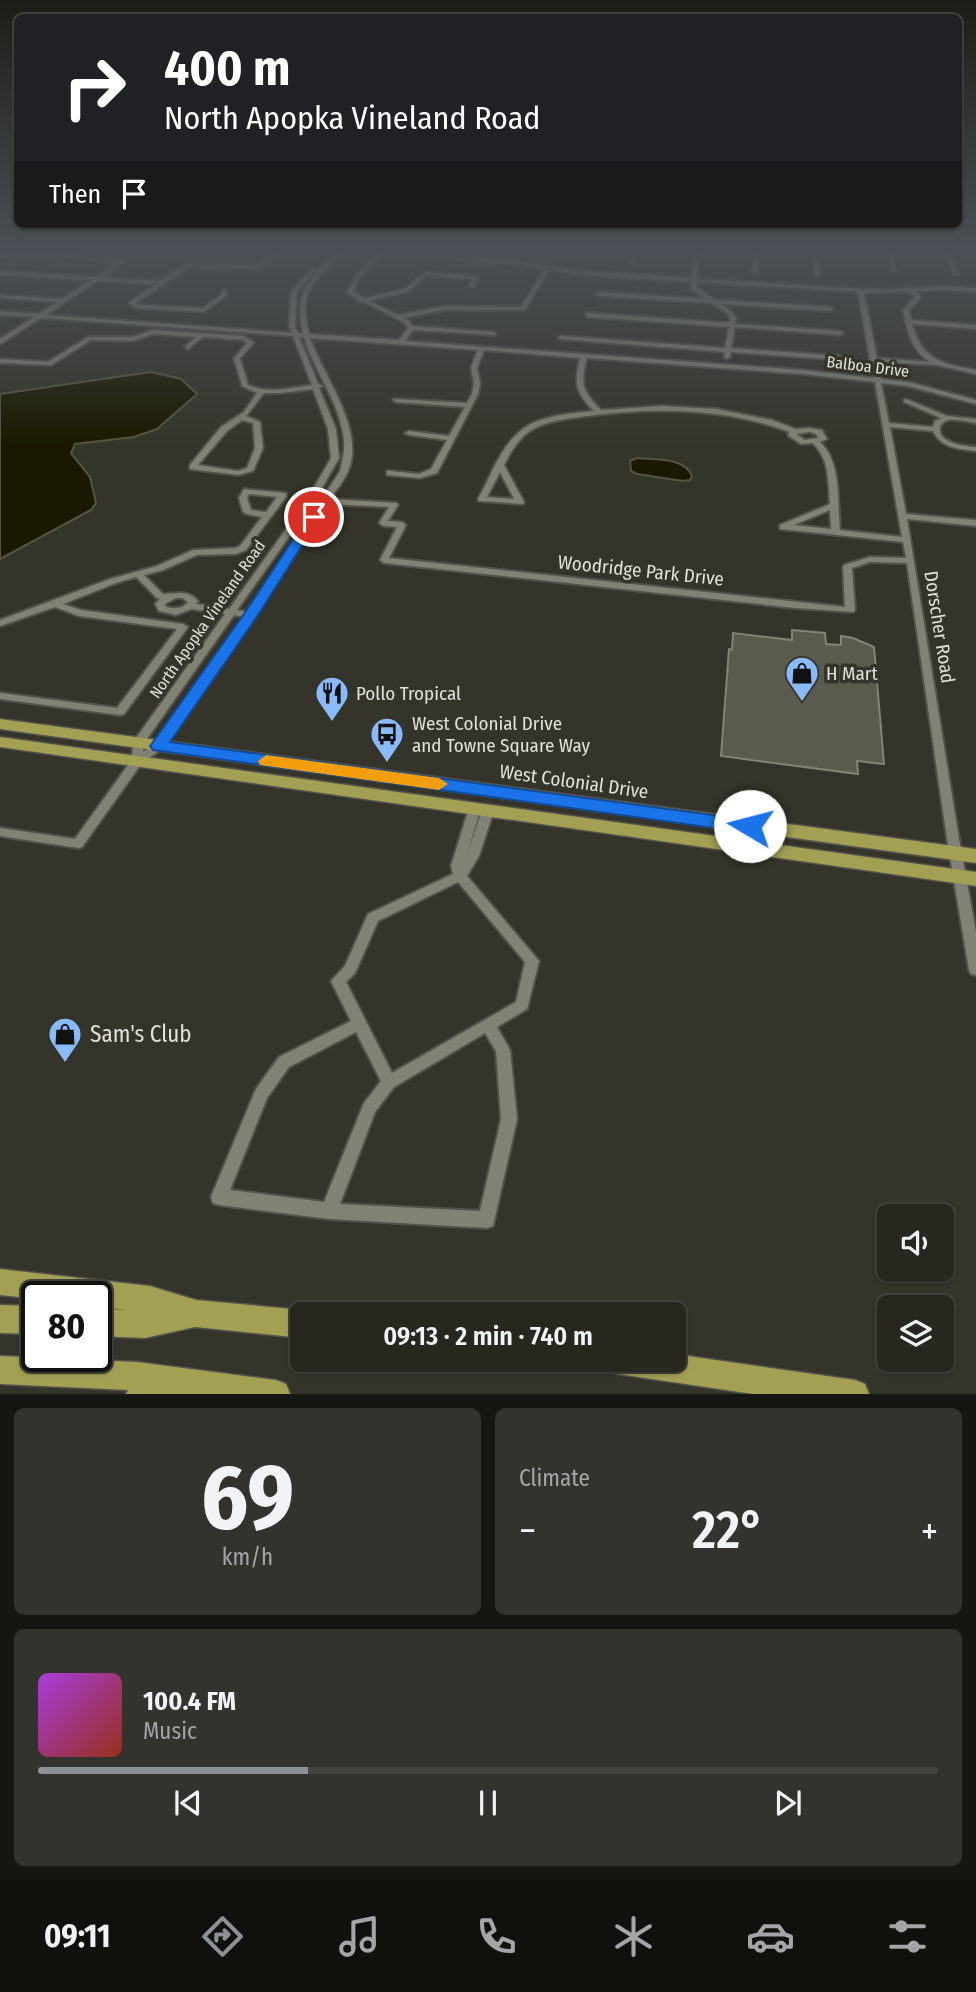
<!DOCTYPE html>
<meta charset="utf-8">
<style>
body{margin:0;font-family:"Fira Sans Condensed",sans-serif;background:#33332d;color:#f1f3f6;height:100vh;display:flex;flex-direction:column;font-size:26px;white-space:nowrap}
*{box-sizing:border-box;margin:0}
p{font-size:23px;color:#a4a5a5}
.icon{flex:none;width:38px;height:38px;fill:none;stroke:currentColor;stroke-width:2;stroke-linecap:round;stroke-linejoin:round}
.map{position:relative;height:1394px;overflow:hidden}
.panel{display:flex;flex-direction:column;gap:14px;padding:14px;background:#151512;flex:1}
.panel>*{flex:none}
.top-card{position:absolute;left:14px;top:14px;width:948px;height:214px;border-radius:10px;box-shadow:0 2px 5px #0004,0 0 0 2px #43443e;background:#202124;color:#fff;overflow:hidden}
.tools{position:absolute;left:877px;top:1204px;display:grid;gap:14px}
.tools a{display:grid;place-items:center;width:77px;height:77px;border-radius:10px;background:#272720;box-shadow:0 2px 5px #0004,0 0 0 2px #43443e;font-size:35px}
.speed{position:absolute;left:21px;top:1281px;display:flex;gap:14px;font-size:35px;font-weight:700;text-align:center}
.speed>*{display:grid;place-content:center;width:91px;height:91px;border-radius:50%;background:#272720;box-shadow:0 2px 5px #0004,0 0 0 2px #43443e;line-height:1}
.speed .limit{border:4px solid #111;border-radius:10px;background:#fff;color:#111}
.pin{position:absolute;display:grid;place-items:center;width:60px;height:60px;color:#fff;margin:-30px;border:4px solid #fff;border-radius:50%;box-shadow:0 2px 7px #0007}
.me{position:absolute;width:77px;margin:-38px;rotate:278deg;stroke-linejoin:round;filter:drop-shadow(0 0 5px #0008)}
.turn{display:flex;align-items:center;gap:24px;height:147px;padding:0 35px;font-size:32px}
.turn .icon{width:91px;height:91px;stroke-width:2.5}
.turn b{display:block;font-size:49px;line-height:60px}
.then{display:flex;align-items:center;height:66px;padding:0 35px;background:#0003;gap:14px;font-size:26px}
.big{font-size:52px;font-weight:600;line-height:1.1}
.panel .widget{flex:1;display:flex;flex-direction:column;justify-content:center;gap:10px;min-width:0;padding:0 24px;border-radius:10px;background:#33332d}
.panel .dial{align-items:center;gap:0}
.dial b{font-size:91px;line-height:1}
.song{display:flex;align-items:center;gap:21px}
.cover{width:84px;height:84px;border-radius:10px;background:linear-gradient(135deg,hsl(280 70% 55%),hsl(10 70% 35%))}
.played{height:7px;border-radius:4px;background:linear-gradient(90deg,#8c9099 30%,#43443e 30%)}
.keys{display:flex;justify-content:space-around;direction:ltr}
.heat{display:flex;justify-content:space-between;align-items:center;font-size:38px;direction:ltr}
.panel .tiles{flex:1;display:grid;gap:14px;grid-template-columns:1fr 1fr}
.widget:last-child{grid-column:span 2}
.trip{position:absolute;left:290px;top:1302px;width:396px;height:70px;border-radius:10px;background:#272720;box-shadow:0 2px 5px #0004,0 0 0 2px #43443e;font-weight:600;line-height:70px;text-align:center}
.dock{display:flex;height:112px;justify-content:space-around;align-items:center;background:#10100d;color:#a4a5a5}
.dock .icon{width:49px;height:49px}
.dock .on{color:#8c9099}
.dock b{font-size:32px;color:#f1f3f6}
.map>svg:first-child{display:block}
.water{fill:#1a1900;stroke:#555541;stroke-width:2}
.building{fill:#5a5a4f;stroke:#838377;stroke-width:2}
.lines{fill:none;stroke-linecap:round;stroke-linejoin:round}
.minor-casing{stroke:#53524a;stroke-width:4}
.highway-casing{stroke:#53524a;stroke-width:3}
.minor{fill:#818175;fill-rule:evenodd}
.highway{fill:#a39f53;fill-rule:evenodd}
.route{fill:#1a73e8;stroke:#114b97;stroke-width:2}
.slow{fill:#f59e0b}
.labels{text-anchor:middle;stroke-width:7;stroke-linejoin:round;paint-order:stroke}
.far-street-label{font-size:16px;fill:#e0e0da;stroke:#34342a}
.street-label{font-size:19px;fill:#e0e0da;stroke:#34342a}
.poi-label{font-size:19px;fill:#e0e0da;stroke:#34342a;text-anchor:start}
.near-poi-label{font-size:23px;fill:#e0e0da;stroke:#34342a;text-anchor:start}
</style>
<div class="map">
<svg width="976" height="1394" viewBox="0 0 976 1394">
<rect width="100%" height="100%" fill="#34342a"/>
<!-- water -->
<g class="water">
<polygon points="151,372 181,379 197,394 157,429 134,437 75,444 71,453 90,477 96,503 91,510 0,559 0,394"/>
<path d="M637 458C654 460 685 457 692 476L690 480 683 481 637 474 631 471 630 461Z"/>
</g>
<!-- building -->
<polygon class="building" points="792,630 825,633 826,644 841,645 841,636 853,638 874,647 884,764 857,761 858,774 721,756 729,649 732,650 733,633 792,640"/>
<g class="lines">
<defs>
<g id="minor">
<path d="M36 251 124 259 126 262 102 278 160 281 186 264 257 265 276 251H281L258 269 189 267 136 303 139 305 203 308 222 294V290H226L227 295 204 312 136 308 130 304V302L156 284 97 281 46 315 292 333 289 326 291 292 313 267 316 269 297 292 295 326 298 333H303C293 292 310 276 339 251H344C317 281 297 287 309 334L399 340 408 328 405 323 364 302H359V300L347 293 355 277 380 251H386L359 279 353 292 365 298 405 289 425 272 475 276 478 278 475 286 472 288 469 286 472 279 426 276 409 291 369 301 398 315 445 306 521 307 545 269 515 264 437 258 439 255 515 260 580 271 692 278 695 251H700L697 279 879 290 943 286 976 288V292L943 290 916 291 921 297 909 310 911 320 976 325V329L912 324C922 360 942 364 976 370V374L937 365 877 362 881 379 908 382 976 400V404L908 386 881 383 889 423 933 427 935 421 941 418 904 402V400L906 399 947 416 976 419V423C968 422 956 419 948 420 945 421 941 424 940 427 937 444 966 446 976 447V451C959 449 941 448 933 431L890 427 906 514 976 520V526L907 519 959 839 976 932V975L971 974 969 970 947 839 907 563 870 562 852 568 855 610 853 612 795 608 384 563 380 560 397 527 383 526 379 523 389 507 327 504 256 615 163 748 141 764 82 847 78 848 0 836V828L75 839 131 761 134 741 225 614 191 609 176 615 159 611 155 604 160 599 157 598 136 577 116 583 63 604 81 610 183 624 188 627 124 714 120 715 0 699V693L117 708 177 629 79 616 55 607 0 626V620L110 579 157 566 193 550 235 548 240 546 262 517 247 514 243 512 239 498 244 489 286 493V497L246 550 236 554 197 555 163 570 144 575 163 594C177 594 187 589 198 601L196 604 229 609 307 500 331 458 328 429 313 389 281 393H264L246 416 260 422 263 448 253 471 238 475 190 469V465L221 427 244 412 257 393 242 386 234 358 247 343 242 340 203 337 188 349 185 347 196 337 154 334 132 341 91 340 51 365 0 363V359L48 362 88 337H132L154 330 243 336 253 342V344L240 358 248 385C268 394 291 388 312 385L293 336 41 318 0 344V339L34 317 0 315V311L39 314 57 302 1 298 0 295 62 299 91 280 0 275V271L95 277 119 262 36 255 0 258V254ZM549 269 580 275 691 282V289L706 299 598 292 595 294 598 296 712 303 727 313 730 318 729 323 588 313 585 315 588 317 729 327 725 348 561 336 558 338 559 339 725 352 724 357 727 359 730 357 731 352 841 360 844 358 841 356 731 348 735 327 840 335 843 333 840 331 735 324 736 318 731 311 720 304 830 311 833 309 830 307 715 300 696 287 697 282 858 292 870 359 869 360 871 362 874 378 802 370 405 341 413 330 495 335 496 334 493 332 413 326 409 321 403 318 445 310H525ZM910 292 915 297 903 310C907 330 911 350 930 362L877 358 864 293ZM299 337H304C314 370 337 399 343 433 346 446 343 459 340 471L322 499 316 501 319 503 248 612 237 610 315 500 339 458 336 429 319 388 323 386 318 384ZM310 338 478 350 471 368 474 383 472 394 467 403 394 399 393 400 396 402 465 407 449 436 409 431 405 433 409 435 447 440 431 469 419 474 390 471H387V475L420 478 437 473 478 394 480 383 477 368 484 350 580 358C574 383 575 392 594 411 569 414 536 415 517 434 499 451 490 478 478 499L479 501 523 504 524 502 504 465C511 452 518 439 530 431 547 420 568 419 587 416 657 407 724 408 790 432L788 434 789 436 801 444 813 443C830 461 828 480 830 504L780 525V529L903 542 906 558 870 557 844 565 843 567 845 607 389 558 406 525 402 522 388 521 398 505 397 503 330 499C336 490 344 481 348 471 366 430 323 376 310 338ZM587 358 802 374 875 382 902 537 840 530C837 501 842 463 820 442L827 439 822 430 809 428 796 429 772 420 716 409 662 406 601 410C582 392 580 383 587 358ZM242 420 253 423 255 448 247 468 238 471 198 465 227 431ZM809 432 816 434 818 438 805 440 796 434ZM500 472 514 499 487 497ZM249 494 277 497 266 512 251 510 247 498ZM830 510 831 529 794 525ZM176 598H182L188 602C183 609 174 609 166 607L165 604ZM234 615 245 617 155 744 143 752 144 743Z"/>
<polygon points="630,251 635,251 634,263 631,265 628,263"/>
<polygon points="755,251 760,251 758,271 755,273 752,271"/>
<polygon points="813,251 818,251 820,275 817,277 814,275"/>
<polygon points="887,251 892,251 896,271 891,270"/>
<polygon points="945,251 950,251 958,275 953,274"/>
<path d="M475 804 479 805 481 808 466 857 482 810 484 807H492L494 810 479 856 467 876 539 961 527 1009 497 1027 510 1050 517 1119 493 1226 487 1228 329 1219 219 1205 213 1203 211 1197 256 1089 279 1057 351 1021 331 981 345 966 368 914 453 874 451 866 469 808 471 805ZM458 882 525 962 516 1002 392 1073 346 982 355 973 378 921ZM356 1032 381 1081 364 1103 324 1202 230 1190 267 1098 289 1067ZM485 1033 496 1051 501 1119 480 1211 340 1204 375 1112 394 1087Z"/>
</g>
<g id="highway">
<polygon points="0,719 976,849 976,863 0,729"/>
<polygon points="0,737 976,872 976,886 0,747"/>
<polygon points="0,1269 150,1286 196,1300 303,1310 312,1314 303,1314 303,1338 195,1327 145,1338 96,1336 96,1308 126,1310 96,1306 96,1297 37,1297 37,1299 0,1295"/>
<polygon points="0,1305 37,1306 37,1334 0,1333"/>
<polygon points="674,1354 855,1380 865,1384 869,1394 753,1394 618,1374 608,1370 604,1360 674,1360"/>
<polygon points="0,1356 137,1362 276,1380 286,1384 290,1394 126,1394 128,1390 0,1384"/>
</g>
</defs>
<!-- minor casing -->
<use href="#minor" class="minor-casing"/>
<!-- highway casing -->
<use href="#highway" class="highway-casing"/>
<!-- minor -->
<use href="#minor" class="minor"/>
<!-- highway -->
<use href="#highway" class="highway"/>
</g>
<!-- sky -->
<linearGradient id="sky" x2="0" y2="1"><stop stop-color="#1d1d17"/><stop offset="0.56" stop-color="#4a5055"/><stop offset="1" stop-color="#4a5055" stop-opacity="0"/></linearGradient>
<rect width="976" height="446" fill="url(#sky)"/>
<!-- route -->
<polygon class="route" points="314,513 320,517 258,615 170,742 750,820 757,822 759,826 757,831 750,833 153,750 150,746 153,742 244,614 310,514"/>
<!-- slow -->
<polygon class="slow" points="266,755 439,778 448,784 439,790 260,765 258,761"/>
<!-- icons -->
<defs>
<symbol id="shop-pin" viewBox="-11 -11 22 30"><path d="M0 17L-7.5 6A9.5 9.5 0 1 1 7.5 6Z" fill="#89bafc" stroke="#34342a"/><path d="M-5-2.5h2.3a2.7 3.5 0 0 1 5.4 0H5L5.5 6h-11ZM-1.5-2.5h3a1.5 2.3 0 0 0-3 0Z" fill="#111"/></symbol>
<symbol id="restaurant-pin" viewBox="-11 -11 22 30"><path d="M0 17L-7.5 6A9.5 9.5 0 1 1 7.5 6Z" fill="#89bafc" stroke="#34342a"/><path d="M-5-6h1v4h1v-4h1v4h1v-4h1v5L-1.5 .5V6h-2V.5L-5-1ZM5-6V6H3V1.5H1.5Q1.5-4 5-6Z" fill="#111"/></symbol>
<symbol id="bus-pin" viewBox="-11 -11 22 30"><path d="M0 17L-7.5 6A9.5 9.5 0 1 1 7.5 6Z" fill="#89bafc" stroke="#34342a"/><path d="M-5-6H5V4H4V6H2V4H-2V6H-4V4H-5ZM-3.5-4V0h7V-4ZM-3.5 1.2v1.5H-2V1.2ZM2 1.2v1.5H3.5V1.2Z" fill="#111"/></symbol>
</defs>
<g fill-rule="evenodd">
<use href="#shop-pin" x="783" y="654" width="38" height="52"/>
<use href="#restaurant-pin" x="313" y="674" width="38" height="52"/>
<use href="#bus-pin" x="368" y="715" width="38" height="52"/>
<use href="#shop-pin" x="46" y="1015" width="38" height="52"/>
</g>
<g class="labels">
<!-- far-street labels -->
<g class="far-street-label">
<text transform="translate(868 366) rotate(7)" y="6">Balboa Drive</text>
<text transform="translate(207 619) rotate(-55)" y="6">North Apopka Vineland Road</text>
</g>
<!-- street labels -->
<g class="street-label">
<text transform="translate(641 570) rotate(6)" y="7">Woodridge Park Drive</text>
<text transform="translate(940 627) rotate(81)" y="7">Dorscher Road</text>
<text transform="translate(574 781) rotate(8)" y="7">West Colonial Drive</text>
</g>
<!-- poi labels -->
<g class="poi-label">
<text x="826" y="680">H Mart</text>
<text x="356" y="700">Pollo Tropical</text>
<text x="412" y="730">West Colonial Drive<tspan x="412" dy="22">and Towne Square Way</tspan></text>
</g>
<!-- near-poi labels -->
<g class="near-poi-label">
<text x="90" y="1042">Sam's Club</text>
</g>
</g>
</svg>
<div class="tools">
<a><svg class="icon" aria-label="sound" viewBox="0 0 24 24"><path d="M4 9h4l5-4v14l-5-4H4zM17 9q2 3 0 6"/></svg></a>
<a><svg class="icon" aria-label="layers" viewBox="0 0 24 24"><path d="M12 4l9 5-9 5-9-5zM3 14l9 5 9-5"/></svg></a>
</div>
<div class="speed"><div class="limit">80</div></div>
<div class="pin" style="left:314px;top:517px;background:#d93025"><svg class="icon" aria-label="arrive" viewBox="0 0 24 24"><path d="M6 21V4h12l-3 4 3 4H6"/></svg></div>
<svg class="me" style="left:750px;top:826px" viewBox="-20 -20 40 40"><circle r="19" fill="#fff"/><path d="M0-13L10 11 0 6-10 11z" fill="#1a73e8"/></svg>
<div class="trip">09:13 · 2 min · 740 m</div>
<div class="top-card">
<div class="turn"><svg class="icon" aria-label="right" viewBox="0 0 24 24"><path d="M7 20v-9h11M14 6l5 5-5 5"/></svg><div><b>400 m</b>North Apopka Vineland Road</div></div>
<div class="then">Then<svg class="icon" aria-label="arrive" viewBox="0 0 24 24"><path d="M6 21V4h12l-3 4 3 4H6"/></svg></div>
</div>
</div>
<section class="panel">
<div class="tiles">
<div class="widget dial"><b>69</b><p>km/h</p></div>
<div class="widget"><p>Climate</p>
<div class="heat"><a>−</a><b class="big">22°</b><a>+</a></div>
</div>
<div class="widget">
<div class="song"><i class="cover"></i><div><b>100.4 FM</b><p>Music</p></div></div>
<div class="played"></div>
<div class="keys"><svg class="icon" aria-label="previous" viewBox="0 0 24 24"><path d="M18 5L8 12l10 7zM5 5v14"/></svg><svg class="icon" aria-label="pause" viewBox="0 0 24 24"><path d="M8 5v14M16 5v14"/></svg><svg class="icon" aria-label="next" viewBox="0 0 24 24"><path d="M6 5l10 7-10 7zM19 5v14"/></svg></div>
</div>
</div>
</section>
<nav class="dock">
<b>09:11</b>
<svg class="icon on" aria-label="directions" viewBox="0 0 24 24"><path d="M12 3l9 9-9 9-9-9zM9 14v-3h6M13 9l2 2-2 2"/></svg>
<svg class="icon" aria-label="music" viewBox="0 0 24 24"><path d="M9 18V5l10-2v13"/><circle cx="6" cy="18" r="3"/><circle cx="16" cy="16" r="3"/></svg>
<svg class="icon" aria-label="phone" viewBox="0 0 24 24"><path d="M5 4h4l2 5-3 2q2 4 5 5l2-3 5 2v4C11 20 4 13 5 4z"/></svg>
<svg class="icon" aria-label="climate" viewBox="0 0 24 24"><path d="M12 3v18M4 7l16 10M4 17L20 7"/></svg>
<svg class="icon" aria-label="car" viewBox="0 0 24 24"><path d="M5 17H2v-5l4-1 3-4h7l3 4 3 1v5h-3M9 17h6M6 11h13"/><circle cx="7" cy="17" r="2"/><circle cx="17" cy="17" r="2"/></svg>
<svg class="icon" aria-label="filters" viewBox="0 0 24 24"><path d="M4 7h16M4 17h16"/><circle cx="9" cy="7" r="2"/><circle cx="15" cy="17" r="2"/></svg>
</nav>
